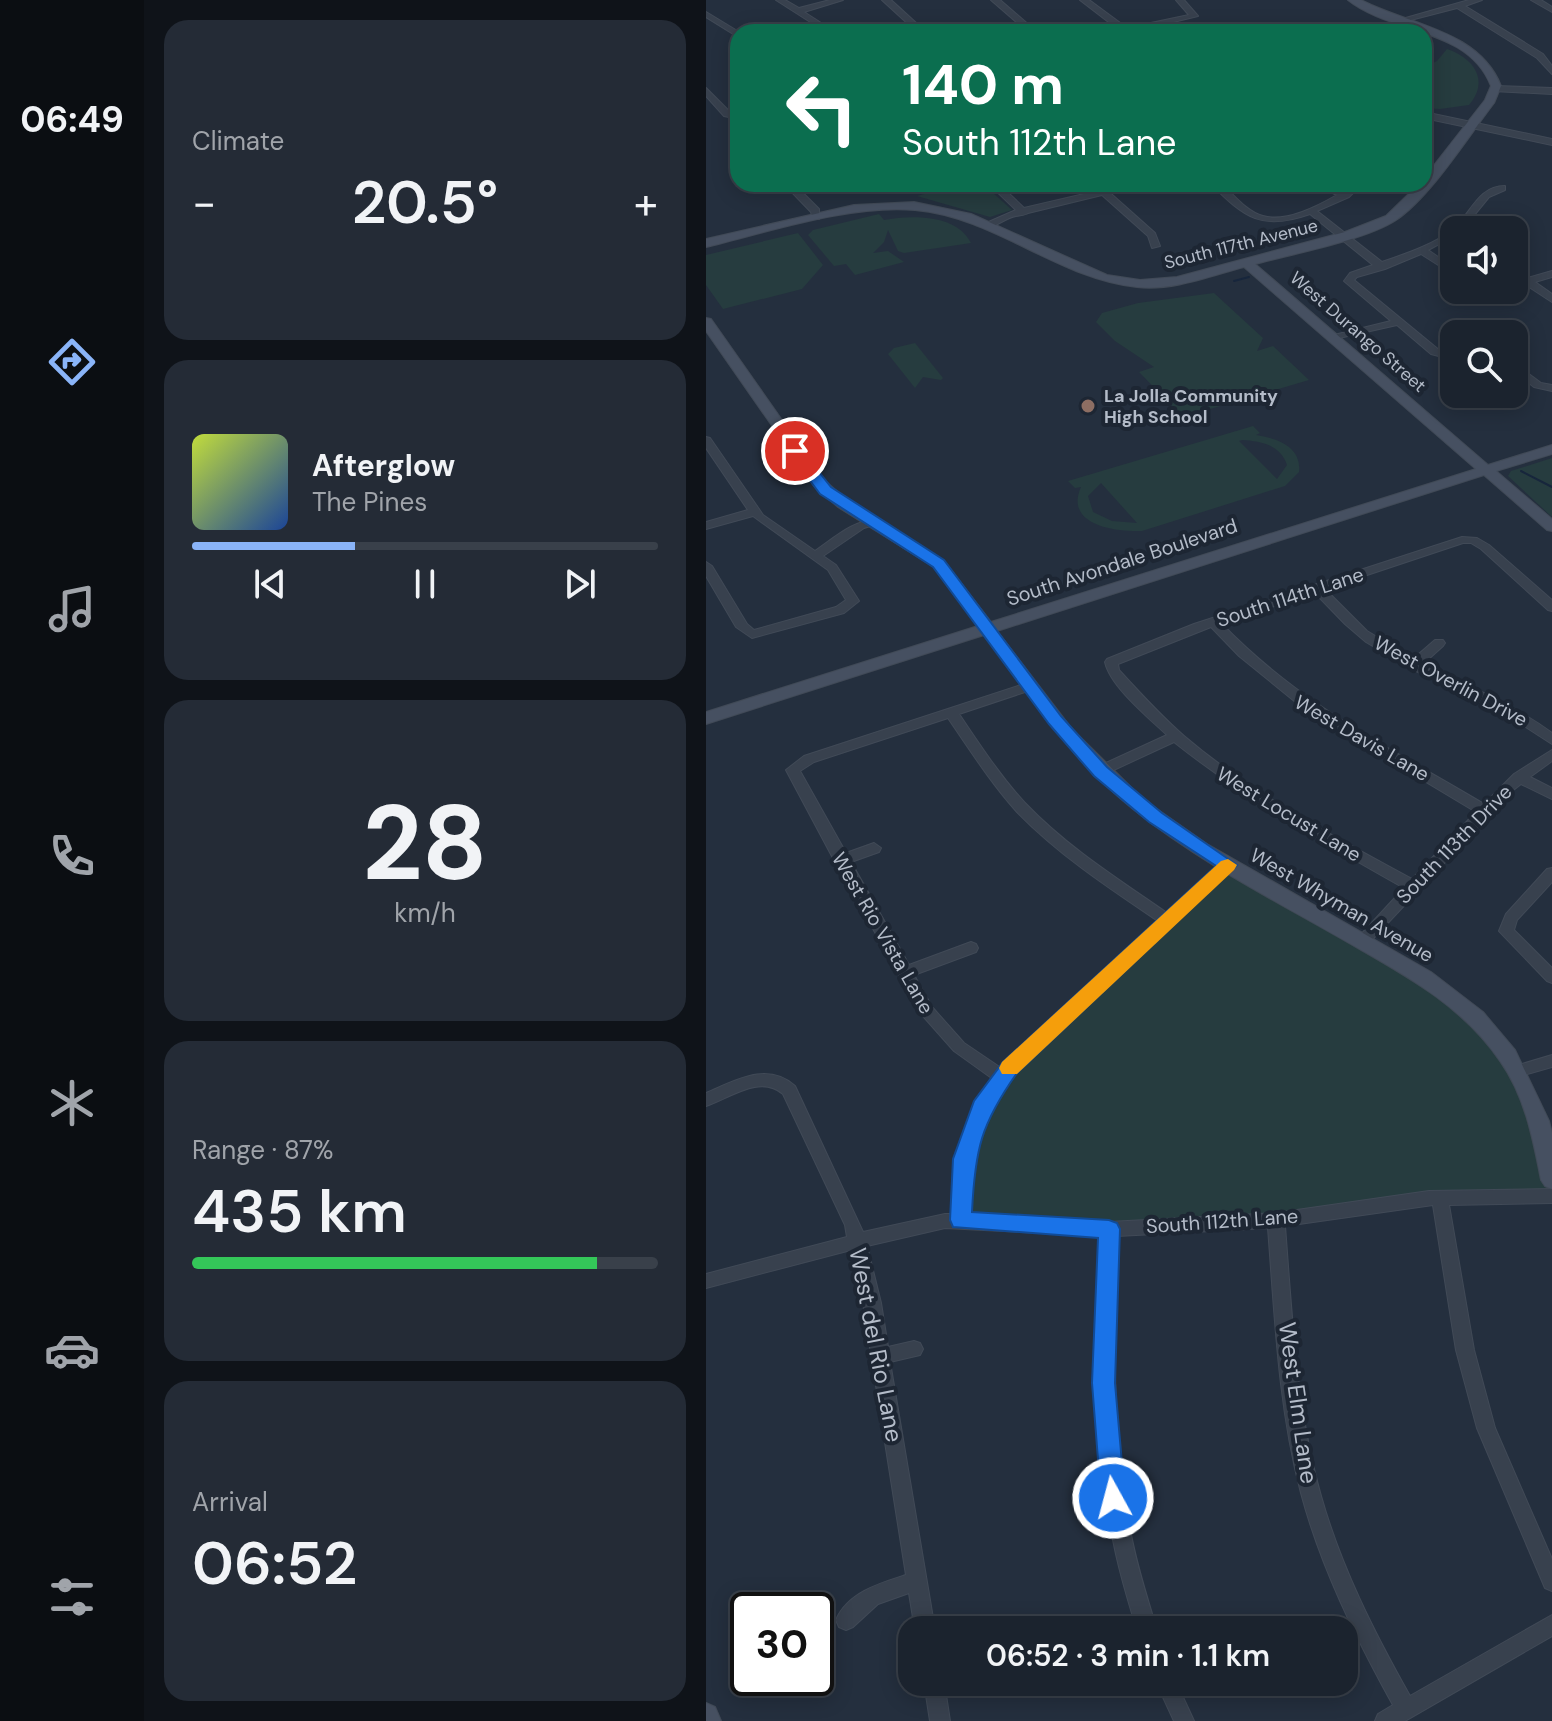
<!DOCTYPE html>
<meta charset="utf-8">
<style>
body{margin:0;font-family:"DM Sans",sans-serif;background:#242b36;color:#f1f3f6;height:100vh;display:flex;flex-direction:column;font-size:30px;white-space:nowrap}
*{box-sizing:border-box;margin:0}
p{font-size:26px;color:#a0a4aa}
.icon{flex:none;width:44px;height:44px;fill:none;stroke:currentColor;stroke-width:2;stroke-linecap:round;stroke-linejoin:round}
.map{position:relative;flex:1;overflow:hidden}
.side{display:flex;flex-direction:column;gap:20px;padding:20px;background:#0f1319;width:562px}
.side>*{flex:none}
.banner{position:absolute;left:24px;top:24px;width:702px;height:168px;border-radius:24px;box-shadow:0 4px 20px #0003,0 0 0 2px #39404a;background:#0b6e4f;color:#fff;overflow:hidden}
.controls{position:absolute;left:734px;top:216px;display:grid;gap:16px}
.controls a{display:grid;place-items:center;width:88px;height:88px;border-radius:16px;background:#1b232e;box-shadow:0 4px 20px #0003,0 0 0 2px #39404a;font-size:40px}
.speed{position:absolute;left:24px;top:1592px;display:flex;gap:16px;font-size:40px;font-weight:700;text-align:center}
.speed>*{display:grid;place-content:center;width:104px;height:104px;border-radius:50%;background:#1b232e;box-shadow:0 4px 20px #0003,0 0 0 2px #39404a;line-height:1}
.speed .limit{border:4px solid #111;border-radius:12px;background:#fff;color:#111}
.pin{position:absolute;display:grid;place-items:center;width:68px;height:68px;color:#fff;margin:-34px;border:4px solid #fff;border-radius:50%;box-shadow:0 2px 8px #0007}
.me{position:absolute;width:88px;margin:-44px;rotate:353deg;stroke-linejoin:round;filter:drop-shadow(0 0 6px #0008)}
.turn{display:flex;align-items:center;gap:28px;height:168px;padding:0 40px;font-size:36px}
.turn .icon{width:104px;height:104px;stroke-width:2.5}
.turn b{display:block;font-size:56px;line-height:68px}
.big{font-size:60px;font-weight:600;line-height:1.1}
.side .card{flex:1;display:flex;flex-direction:column;justify-content:center;gap:12px;min-width:0;padding:0 28px;border-radius:24px;background:#242b36}
.side .dial{align-items:center;gap:0}
.dial b{font-size:104px;line-height:1}
.song{display:flex;align-items:center;gap:24px}
.cover{width:96px;height:96px;border-radius:12px;background:linear-gradient(135deg,hsl(70 70% 55%),hsl(220 70% 35%))}
.played{height:8px;border-radius:4px;background:linear-gradient(90deg,#8ab4f8 35%,#39404a 35%)}
.keys{display:flex;justify-content:space-around;direction:ltr}
.heat{display:flex;justify-content:space-between;align-items:center;font-size:44px;direction:ltr}
.charge{height:12px;border-radius:6px;background:linear-gradient(90deg,#34c759 87%,#39404a 0)}
.trip{position:absolute;left:192px;top:1616px;width:460px;height:80px;border-radius:24px;background:#1b232e;box-shadow:0 4px 20px #0003,0 0 0 2px #39404a;font-weight:600;line-height:80px;text-align:center}
main{display:flex;flex:1;min-height:0}
.menu{display:flex;flex-direction:column;width:144px;justify-content:space-around;align-items:center;background:#0b0e12;color:#a0a4aa}
.menu .icon{width:56px;height:56px}
.menu .selected{color:#8ab4f8}
.menu b{font-size:36px;color:#f1f3f6}
.map>svg:first-child{display:block}
.green{fill:#263c3f;fill-rule:evenodd}
.lines{fill:none;stroke-linecap:round;stroke-linejoin:round}
.stream{stroke:#17263c;stroke-width:2}
.street-casing{stroke:#414a57;stroke-width:2}
.secondary-casing{stroke:#414a57;stroke-width:2}
.street{fill:#38414e;fill-rule:evenodd}
.secondary{fill:#465061;fill-rule:evenodd}
.route{fill:#1a73e8;stroke:#114b97;stroke-width:2}
.slow{fill:#f59e0b}
.education-dot{fill:#8d6e63;stroke:#1d2633;stroke-width:3}
.labels{text-anchor:middle;stroke-width:8;stroke-linejoin:round;paint-order:stroke}
.far-street-label{font-size:18px;fill:#b4bcc9;stroke:#1d2633}
.far-poi-label{font-size:18px;font-weight:bold;fill:#b4bcc9;stroke:#1d2633;text-anchor:start}
.street-label{font-size:20px;fill:#b4bcc9;stroke:#1d2633}
.near-street-label{font-size:24px;fill:#b4bcc9;stroke:#1d2633}
</style>
<main>
<nav class="menu">
<b>06:49</b>
<svg class="icon selected" aria-label="directions" viewBox="0 0 24 24"><path d="M12 3l9 9-9 9-9-9zM9 14v-3h6M13 9l2 2-2 2"/></svg>
<svg class="icon" aria-label="music" viewBox="0 0 24 24"><path d="M9 18V5l10-2v13"/><circle cx="6" cy="18" r="3"/><circle cx="16" cy="16" r="3"/></svg>
<svg class="icon" aria-label="phone" viewBox="0 0 24 24"><path d="M5 4h4l2 5-3 2q2 4 5 5l2-3 5 2v4C11 20 4 13 5 4z"/></svg>
<svg class="icon" aria-label="climate" viewBox="0 0 24 24"><path d="M12 3v18M4 7l16 10M4 17L20 7"/></svg>
<svg class="icon" aria-label="car" viewBox="0 0 24 24"><path d="M5 17H2v-5l4-1 3-4h7l3 4 3 1v5h-3M9 17h6M6 11h13"/><circle cx="7" cy="17" r="2"/><circle cx="17" cy="17" r="2"/></svg>
<svg class="icon" aria-label="filters" viewBox="0 0 24 24"><path d="M4 7h16M4 17h16"/><circle cx="9" cy="7" r="2"/><circle cx="15" cy="17" r="2"/></svg>
</nav>
<section class="side">
<div class="card"><p>Climate</p>
<div class="heat"><a>−</a><b class="big">20.5°</b><a>+</a></div>
</div>
<div class="card">
<div class="song"><i class="cover"></i><div><b>Afterglow</b><p>The Pines</p></div></div>
<div class="played"></div>
<div class="keys"><svg class="icon" aria-label="previous" viewBox="0 0 24 24"><path d="M18 5L8 12l10 7zM5 5v14"/></svg><svg class="icon" aria-label="pause" viewBox="0 0 24 24"><path d="M8 5v14M16 5v14"/></svg><svg class="icon" aria-label="next" viewBox="0 0 24 24"><path d="M6 5l10 7-10 7zM19 5v14"/></svg></div>
</div>
<div class="card dial"><b>28</b><p>km/h</p></div>
<div class="card"><p>Range · 87%</p><b class="big">435 km</b><div class="charge"></div></div>
<div class="card"><p>Arrival</p><b class="big">06:52</b></div>
</section>
<div class="map">
<svg width="846" height="1721" viewBox="0 0 846 1721">
<rect width="100%" height="100%" fill="#242f3e"/>
<!-- green -->
<g class="green">
<path d="M741 49C768 58 784 81 763 105L734 109 718 108V67L731 61Z"/>
<polygon points="256,184 277,184 306,210 284,217 211,196"/>
<path d="M173 214 178 220C205 215 251 214 265 243L198 253 192 251 182 230 178 242 167 253 182 251 198 262 149 275 140 264 128 266 102 235 107 230Z"/>
<polygon points="92,233 117,265 96,289 17,309 0,285 0,255"/>
<polygon points="508,293 557,338 551,351 567,346 603,380 477,417 433,372 448,367 409,341 390,322 396,313 432,303"/>
<polygon points="209,343 237,378 235,380 217,377 209,388 182,354 188,348"/>
<path d="M547 426 554 433 550 435C571 438 596 447 593 472L579 486 436 531C409 532 358 525 375 487L369 488 362 481ZM536 440C555 441 575 445 581 465L571 479 533 441ZM395 483 431 523 406 521 387 512 382 496Z"/>
<polygon points="846,458 846,517 802,476 805,471"/>
<polygon points="522,865 718,977 802,1056 846,1180 846,1196 723,1198 423,1228 255,1220 255,1188 282,1096"/>
</g>
<g class="lines">
<!-- stream -->
<g class="stream">
<polyline points="528,281 543,277"/>
<polyline points="815,471 846,487"/>
</g>
<defs>
<g id="street">
<polygon points="70,0 79,0 93,8 124,0 137,0 98,12 129,32 120,32"/>
<polygon points="176,0 185,0 220,32 211,32"/>
<polygon points="285,0 294,0 331,32 322,32"/>
<polygon points="374,0 383,0 421,28 483,15 470,0 478,0 492,16 426,32 411,32 413,30"/>
<polygon points="763,0 776,0 759,6 837,54 846,66 846,74 831,58 751,8 693,23 689,21"/>
<polygon points="825,0 835,0 846,7 846,12"/>
<polygon points="0,12 33,32 32,37 0,17"/>
<polygon points="790,86 846,88 846,94 787,91 786,89"/>
<polygon points="0,88 24,112 32,113 32,119 18,116 0,96"/>
<polygon points="718,112 846,139 846,145 718,118"/>
<polygon points="78,184 88,184 113,209 113,219 107,219 105,212"/>
<polygon points="181,184 193,184 199,187 234,184 198,193"/>
<path d="M283 184H293L318 208 391 191 384 184H394L449 233 454 246 446 248 442 236 396 195 322 213C319 215 314 215 310 216 298 218 290 228 278 228V224L310 210Z"/>
<path d="M505 184H516C528 195 541 212 557 216 580 223 612 206 631 195L607 184H620L637 191 646 184H656L643 197 611 211 676 262C699 254 727 245 746 230 765 215 771 186 799 186V190L783 197 756 230H748V236L722 250 748 268V275L715 254 679 269 651 277 648 280 733 350 748 354V360L725 354 691 325 624 340V336L685 321 638 281 644 273 667 265 604 214C556 231 539 218 505 184Z"/>
<polygon points="846,271 846,277 829,282 846,294 846,302 820,285 808,288 808,282"/>
<path d="M768 290H794C788 295 774 295 768 290Z"/>
<polygon points="808,363 835,383 846,385 846,391 828,387 808,371"/>
<path d="M0 437 4 438 57 515 109 551C127 539 148 519 171 520V524L158 528 117 556 130 565 153 601 138 613 46 638 30 627 0 576V562L6 566 41 624 48 630 130 607 140 600 122 570 47 516 0 529V522L42 510 0 448Z"/>
<path d="M756 537 771 538 783 545 846 600V611L842 610 775 549 765 543H757L619 589 661 631 707 659 729 640H737L739 643 737 646 717 664C761 685 806 704 846 733V744L798 713 704 668 660 642 639 624 609 593 515 623C594 705 682 747 778 804L808 774 846 750V761L824 777 846 788V799L815 784 806 791 661 945H651L649 941 698 888C618 843 540 799 468 742L399 774H389L387 771 389 768 461 735C442 717 404 686 399 662L401 659 488 624ZM505 627 533 656 597 708 770 812 706 879C627 836 546 794 478 736 454 715 434 693 413 670L412 664Z"/>
<path d="M324 682 330 686 328 689 253 714C274 745 294 776 319 803 361 847 412 879 461 913L517 861 522 860 529 865 319 1062C274 1113 265 1148 263 1215L403 1222 570 1213 723 1191 846 1189V1203L743 1205 768 1350 789 1428 846 1559V1591L839 1588 771 1428 750 1350 727 1205 579 1226C586 1316 590 1408 615 1496 635 1567 668 1632 704 1696L846 1615V1636L699 1721H669L672 1714 687 1705C650 1638 615 1568 595 1493 572 1406 569 1317 562 1228L411 1236C408 1334 405 1432 424 1529 430 1564 441 1597 451 1630H431C421 1597 411 1564 405 1529 387 1432 390 1334 394 1236L239 1228 161 1246 175 1303 182 1347 208 1341 214 1343 217 1349 214 1355 184 1362 229 1630H209L203 1593 172 1604 147 1627 140 1630 133 1627 130 1620C142 1592 175 1583 200 1575L157 1303 145 1250 0 1288V1274L141 1237 139 1225 77 1094C54 1074 24 1098 0 1106V1093C29 1081 61 1061 89 1086L157 1232 239 1214H247C249 1164 257 1120 287 1079L248 1051 216 1015 128 860 80 770 98 756ZM242 718C264 750 285 783 311 812 353 855 403 888 452 921L295 1068 258 1043 226 1007 208 975 270 952 272 948 270 944 265 942 203 965 145 862 173 852 175 848 168 843 140 853 94 771 108 762Z"/>
<polygon points="846,868 846,882 811,920 808,930 846,968 846,983 841,981 793,931 800,914 841,869"/>
<polygon points="846,1055 846,1067 811,1077 806,1075 803,1071 806,1067"/>
<polygon points="218,1682 238,1682 244,1721 224,1721"/>
<polygon points="450,1682 470,1682 488,1721 468,1721"/>
</g>
<g id="secondary">
<path d="M642 0H655C703 25 773 30 795 86L788 103C761 138 725 196 690 220 660 240 586 254 549 264L782 465 846 445V454L790 471 846 519V531L841 530 778 475 291 631 366 729 438 800 501 844 725 972 777 1012 809 1050 843 1121 846 1133V1189L839 1186 835 1180C827 1139 819 1096 794 1061 757 1006 699 975 643 943 570 901 493 862 427 809 367 761 324 696 278 635L0 724V712L272 626 228 567 132 507 108 486 0 331V318L5 319 118 480 142 501 238 561 285 622 770 469 538 267C504 276 467 291 431 287 352 279 289 217 209 210 146 204 62 232 0 247V239L148 205 208 202 265 214 401 275 434 280 471 277 639 232 680 216 713 184H718V178L779 100 785 86C762 27 686 35 642 0Z"/>
<polygon points="0,1703 9,1707 15,1721 0,1721"/>
</g>
</defs>
<!-- street casing -->
<use href="#street" class="street-casing"/>
<!-- secondary casing -->
<use href="#secondary" class="secondary-casing"/>
<!-- street -->
<use href="#street" class="street"/>
<!-- secondary -->
<use href="#secondary" class="secondary"/>
</g>
<!-- route -->
<path class="route" d="M84 448H94L125 487 238 560 355 716 401 767 456 813 531 865 311 1073C275 1124 269 1149 266 1212L403 1220 411 1223 414 1229 409 1383 419 1498 416 1507 407 1510 398 1507 395 1498 386 1383 392 1238 247 1227 244 1220 247 1159 268 1101 297 1062 510 866 443 822 388 776 343 724 227 567 114 494 82 451Z"/>
<!-- slow -->
<polygon class="slow" points="522,859 531,865 528,870 311,1074 296,1074 293,1068 296,1062 515,861"/>
<!-- markers -->
<circle class="education-dot" cx="382" cy="406" r="8"/>
<g class="labels">
<!-- far-street labels -->
<g class="far-street-label">
<text transform="translate(535 244) rotate(-14)" y="6">South 117th Avenue</text>
<text transform="translate(652 332) rotate(41)" y="6">West Durango Street</text>
</g>
<!-- far-poi labels -->
<g class="far-poi-label">
<text x="398" y="402">La Jolla Community<tspan x="398" dy="21">High School</tspan></text>
</g>
<!-- street labels -->
<g class="street-label">
<text transform="translate(416 562) rotate(-18)" y="7">South Avondale Boulevard</text>
<text transform="translate(584 597) rotate(-18)" y="7">South 114th Lane</text>
<text transform="translate(745 681) rotate(28)" y="7">West Overlin Drive</text>
<text transform="translate(656 738) rotate(30)" y="7">West Davis Lane</text>
<text transform="translate(583 814) rotate(31)" y="7">West Locust Lane</text>
<text transform="translate(748 844) rotate(-46)" y="7">South 113th Drive</text>
<text transform="translate(636 905) rotate(30)" y="7">West Whyman Avenue</text>
<text transform="translate(177 933) rotate(60)" y="7">West Rio Vista Lane</text>
<text transform="translate(516 1221) rotate(-4)" y="7">South 112th Lane</text>
</g>
<!-- near-street labels -->
<g class="near-street-label">
<text transform="translate(170 1345) rotate(79)" y="8">West del Rio Lane</text>
<text transform="translate(592 1403) rotate(82)" y="8">West Elm Lane</text>
</g>
</g>
</svg>
<div class="controls">
<a><svg class="icon" aria-label="sound" viewBox="0 0 24 24"><path d="M4 9h4l5-4v14l-5-4H4zM17 9q2 3 0 6"/></svg></a>
<a><svg class="icon" aria-label="search" viewBox="0 0 24 24"><circle cx="10" cy="10" r="6"/><path d="M15 15l6 6"/></svg></a>
</div>
<div class="speed"><div class="limit">30</div></div>
<div class="pin" style="left:89px;top:451px;background:#d93025"><svg class="icon" aria-label="arrive" viewBox="0 0 24 24"><path d="M6 21V4h12l-3 4 3 4H6"/></svg></div>
<svg class="me" style="left:407px;top:1498px" viewBox="-20 -20 40 40"><circle r="17" fill="#1a73e8" stroke="#fff" stroke-width="3"/><path d="M0-11L8 9 0 5-8 9z" fill="#fff"/></svg>
<div class="trip">06:52 · 3 min · 1.1 km</div>
<div class="banner">
<div class="turn"><svg class="icon" aria-label="left" viewBox="0 0 24 24"><path d="M17 20v-9H6M10 6l-5 5 5 5"/></svg><div><b>140 m</b>South 112th Lane</div></div>
</div>
</div>
</main>
